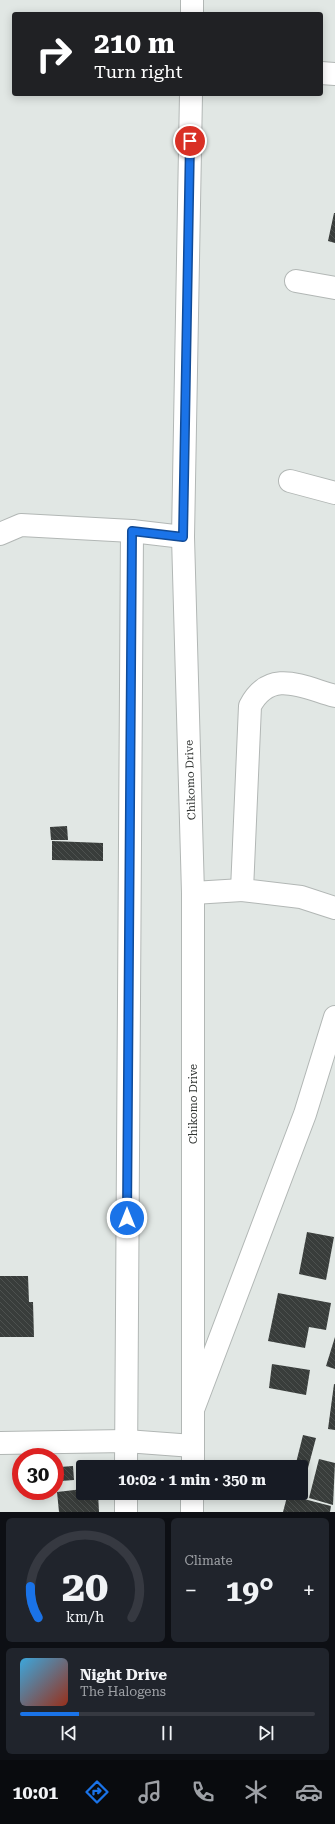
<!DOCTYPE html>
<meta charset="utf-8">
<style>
body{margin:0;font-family:"Roboto Serif",serif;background:#20242c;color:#f1f3f6;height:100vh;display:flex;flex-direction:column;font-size:15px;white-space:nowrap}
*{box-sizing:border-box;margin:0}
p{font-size:13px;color:#9ea1a6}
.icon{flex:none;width:22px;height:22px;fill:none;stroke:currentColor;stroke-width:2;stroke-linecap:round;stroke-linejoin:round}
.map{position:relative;height:1512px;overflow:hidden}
.drawer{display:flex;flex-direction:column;gap:6px;padding:6px;background:#0d0f14;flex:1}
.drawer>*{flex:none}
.banner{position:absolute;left:12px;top:12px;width:311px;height:84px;border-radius:4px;box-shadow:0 2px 10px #0003;background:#202124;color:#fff;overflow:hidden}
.speed{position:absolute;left:12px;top:1448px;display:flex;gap:8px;font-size:20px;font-weight:700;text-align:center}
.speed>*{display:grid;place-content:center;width:52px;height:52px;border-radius:50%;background:#171b24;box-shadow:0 2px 10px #0003;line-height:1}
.speed .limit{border:6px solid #d22;background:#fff;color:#111}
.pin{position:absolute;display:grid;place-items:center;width:34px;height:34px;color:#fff;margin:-17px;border:2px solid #fff;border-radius:50%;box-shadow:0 1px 4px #0007}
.me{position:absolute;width:44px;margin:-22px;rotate:0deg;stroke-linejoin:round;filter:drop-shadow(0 0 3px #0008)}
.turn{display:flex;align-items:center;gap:14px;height:84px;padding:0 16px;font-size:18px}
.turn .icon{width:52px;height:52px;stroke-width:2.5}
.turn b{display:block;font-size:28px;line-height:34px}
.big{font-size:30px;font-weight:700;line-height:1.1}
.drawer .widget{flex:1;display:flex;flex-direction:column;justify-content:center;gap:6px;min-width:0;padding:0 14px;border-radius:6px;background:#20242c}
.drawer .dial{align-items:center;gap:0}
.dial svg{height:104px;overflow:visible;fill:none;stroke:#363941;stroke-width:7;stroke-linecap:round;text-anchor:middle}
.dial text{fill:#f1f3f6;stroke:none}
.song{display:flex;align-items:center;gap:12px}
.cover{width:48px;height:48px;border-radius:6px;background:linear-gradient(135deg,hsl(200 70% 55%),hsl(10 70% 35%))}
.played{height:4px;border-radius:2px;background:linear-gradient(90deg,#1a73e8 20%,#363941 20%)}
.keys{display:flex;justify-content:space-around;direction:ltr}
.heat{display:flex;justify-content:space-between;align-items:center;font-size:22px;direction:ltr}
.drawer .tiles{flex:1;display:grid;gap:6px;grid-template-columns:1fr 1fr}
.widget:last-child{grid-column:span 2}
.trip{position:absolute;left:76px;top:1460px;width:232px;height:40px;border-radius:4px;background:#171b24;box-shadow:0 2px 10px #0003;font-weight:700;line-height:40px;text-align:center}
.dock{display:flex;height:64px;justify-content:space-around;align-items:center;background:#090b0e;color:#9ea1a6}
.dock .icon{width:28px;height:28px}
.dock .on{color:#1a73e8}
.dock b{font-size:18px;color:#f1f3f6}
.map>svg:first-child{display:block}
.building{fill:url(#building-back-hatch)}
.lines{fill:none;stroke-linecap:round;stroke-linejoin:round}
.minor-casing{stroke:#b2b7b5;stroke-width:24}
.tertiary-casing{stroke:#b2b7b5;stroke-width:24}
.minor{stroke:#fff;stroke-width:22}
.tertiary{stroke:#fff;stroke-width:22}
.route-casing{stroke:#114b97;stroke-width:10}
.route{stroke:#1a73e8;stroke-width:7}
.labels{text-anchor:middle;stroke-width:4;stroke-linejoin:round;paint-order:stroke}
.street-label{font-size:11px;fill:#313432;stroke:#fff}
</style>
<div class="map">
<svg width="335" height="1512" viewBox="0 0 335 1512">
<defs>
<pattern id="building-back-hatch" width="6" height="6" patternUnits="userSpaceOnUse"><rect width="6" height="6" fill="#393d3b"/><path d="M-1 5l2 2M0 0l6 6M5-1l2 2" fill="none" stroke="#4d514f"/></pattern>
</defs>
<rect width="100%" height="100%" fill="#e1e7e4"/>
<!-- building -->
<g class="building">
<polygon points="334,213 335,213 335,243 328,241"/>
<polygon points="67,826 68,840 51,840 50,827"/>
<polygon points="52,841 103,843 103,861 52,860"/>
<polygon points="307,1232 334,1237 326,1280 299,1274"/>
<polygon points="0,1276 28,1276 29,1302 33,1302 34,1337 0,1337"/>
<polygon points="278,1293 331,1303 326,1330 309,1327 305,1348 268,1341"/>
<polygon points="335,1337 335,1369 326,1366"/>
<polygon points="272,1364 310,1370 306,1395 269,1388"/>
<polygon points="334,1384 335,1384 335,1430 328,1429"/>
<polygon points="303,1435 316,1438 300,1498 331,1506 330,1512 283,1512 288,1493 301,1493 301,1467 295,1467"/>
<polygon points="319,1459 335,1463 333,1505 309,1498"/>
<polygon points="73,1466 74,1480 61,1481 60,1467"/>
<polygon points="83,1489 83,1493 98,1493 99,1512 59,1512 57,1492"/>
</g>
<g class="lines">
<defs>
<g id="minor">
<polyline points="296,281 335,288"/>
<polyline points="290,481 335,493"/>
<polyline points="0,534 21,525 132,531 183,537"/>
<path d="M335 696C302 687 270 668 250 706L242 890 301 897 335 908"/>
<polyline points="193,893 242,890"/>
<polyline points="194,1407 305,1114 335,1017"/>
<polyline points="126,1467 132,531"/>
<polyline points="126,1493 126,1512"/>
</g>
<g id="tertiary">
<polyline points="192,0 192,14"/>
<polyline points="321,73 335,74"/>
<polyline points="191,94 183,537 193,893 193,1467"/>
<polyline points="0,1443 126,1441 193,1446"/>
<polyline points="192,1512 192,1493"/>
</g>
</defs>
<!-- minor casing -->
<use href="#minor" class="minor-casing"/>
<!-- tertiary casing -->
<use href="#tertiary" class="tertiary-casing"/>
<!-- minor -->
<use href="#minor" class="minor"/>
<!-- tertiary -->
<use href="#tertiary" class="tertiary"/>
</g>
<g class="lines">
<defs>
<polyline id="route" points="127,1218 132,531 183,537 190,141"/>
</defs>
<!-- route casing -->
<use href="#route" class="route-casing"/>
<!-- route -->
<use href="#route" class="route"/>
</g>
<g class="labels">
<!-- street labels -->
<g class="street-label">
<text transform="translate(190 780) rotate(-92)" y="4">Chikomo Drive</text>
<text transform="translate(193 1104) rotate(-90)" y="4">Chikomo Drive</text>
</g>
</g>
</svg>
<div class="speed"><div class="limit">30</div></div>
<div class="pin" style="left:190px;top:141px;background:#d93025"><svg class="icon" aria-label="arrive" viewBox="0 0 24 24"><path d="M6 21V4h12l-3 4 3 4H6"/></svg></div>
<svg class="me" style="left:127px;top:1218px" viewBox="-20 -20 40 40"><circle r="17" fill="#1a73e8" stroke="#fff" stroke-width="3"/><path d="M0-11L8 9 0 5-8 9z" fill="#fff"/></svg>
<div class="trip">10:02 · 1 min · 350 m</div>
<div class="banner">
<div class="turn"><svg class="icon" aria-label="right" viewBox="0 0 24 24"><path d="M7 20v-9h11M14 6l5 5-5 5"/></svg><div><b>210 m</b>Turn right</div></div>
</div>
</div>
<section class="drawer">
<div class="tiles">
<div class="widget dial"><svg viewBox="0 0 100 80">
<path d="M14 69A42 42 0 1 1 86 69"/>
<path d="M14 69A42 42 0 0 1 8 45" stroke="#1a73e8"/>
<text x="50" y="56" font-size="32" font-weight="700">20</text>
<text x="50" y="72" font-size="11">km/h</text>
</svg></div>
<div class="widget"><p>Climate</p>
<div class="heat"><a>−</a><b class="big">19°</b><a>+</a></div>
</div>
<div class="widget">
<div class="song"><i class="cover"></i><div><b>Night Drive</b><p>The Halogens</p></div></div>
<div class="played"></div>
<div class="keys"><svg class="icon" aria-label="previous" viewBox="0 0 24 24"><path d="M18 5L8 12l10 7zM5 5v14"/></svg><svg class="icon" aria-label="pause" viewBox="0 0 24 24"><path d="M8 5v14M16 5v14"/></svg><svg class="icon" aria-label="next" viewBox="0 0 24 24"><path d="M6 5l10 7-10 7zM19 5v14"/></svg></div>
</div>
</div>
</section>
<nav class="dock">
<b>10:01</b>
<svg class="icon on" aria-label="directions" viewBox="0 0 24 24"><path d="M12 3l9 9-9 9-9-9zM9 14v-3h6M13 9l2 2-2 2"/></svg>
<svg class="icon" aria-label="music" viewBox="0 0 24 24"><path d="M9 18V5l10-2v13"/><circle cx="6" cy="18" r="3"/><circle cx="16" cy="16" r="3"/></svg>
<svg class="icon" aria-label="phone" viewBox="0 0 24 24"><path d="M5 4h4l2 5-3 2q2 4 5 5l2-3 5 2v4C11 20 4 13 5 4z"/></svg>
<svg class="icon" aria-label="climate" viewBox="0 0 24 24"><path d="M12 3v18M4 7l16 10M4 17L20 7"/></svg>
<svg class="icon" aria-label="car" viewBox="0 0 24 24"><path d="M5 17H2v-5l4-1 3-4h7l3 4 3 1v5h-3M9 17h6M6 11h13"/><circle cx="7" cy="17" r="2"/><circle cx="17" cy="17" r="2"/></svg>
</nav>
